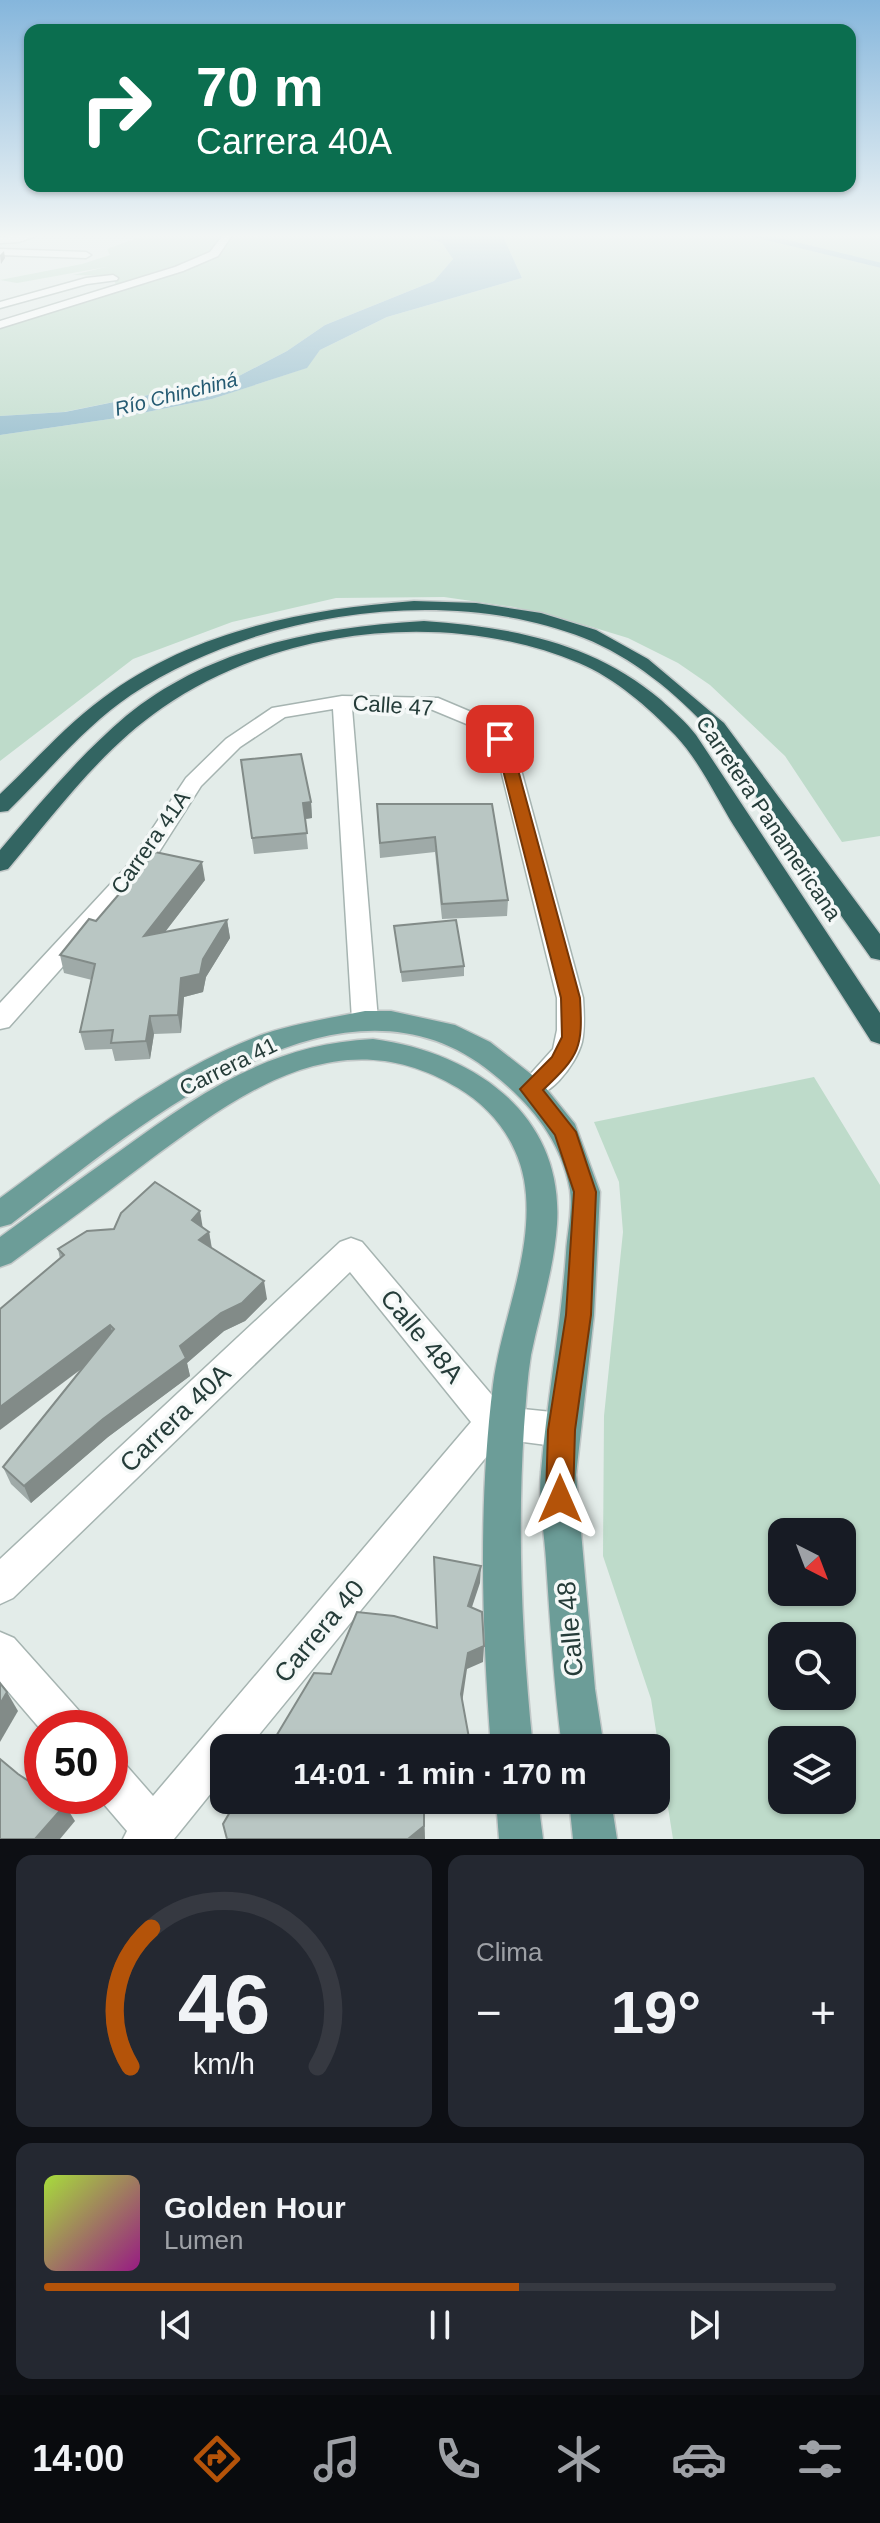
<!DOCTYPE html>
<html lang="es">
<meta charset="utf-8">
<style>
body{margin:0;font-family:Arial,sans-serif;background:#242831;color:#f1f3f6;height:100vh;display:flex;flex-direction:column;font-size:30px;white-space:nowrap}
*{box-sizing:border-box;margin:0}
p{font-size:26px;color:#9ea1a6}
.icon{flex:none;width:44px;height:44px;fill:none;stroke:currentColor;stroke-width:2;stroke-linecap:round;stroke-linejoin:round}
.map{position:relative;height:1839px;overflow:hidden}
.panel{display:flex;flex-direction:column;gap:16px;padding:16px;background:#0d0f14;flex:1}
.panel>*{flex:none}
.hud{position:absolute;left:24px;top:24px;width:832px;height:168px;border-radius:16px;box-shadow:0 2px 6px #0004;background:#0b6e4f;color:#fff;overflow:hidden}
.needle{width:52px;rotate:138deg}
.controls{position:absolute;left:768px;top:1518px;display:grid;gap:16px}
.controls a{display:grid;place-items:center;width:88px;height:88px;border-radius:16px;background:#171b24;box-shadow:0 2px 6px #0004;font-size:40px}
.speed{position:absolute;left:24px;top:1710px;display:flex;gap:16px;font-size:40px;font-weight:700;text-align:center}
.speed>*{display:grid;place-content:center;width:104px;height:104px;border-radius:50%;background:#171b24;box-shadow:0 2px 6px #0004;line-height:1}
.speed .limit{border:12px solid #d22;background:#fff;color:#111}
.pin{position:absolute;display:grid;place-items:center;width:68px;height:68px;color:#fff;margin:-34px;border-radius:16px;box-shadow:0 4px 12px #0006}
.me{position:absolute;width:88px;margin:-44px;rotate:0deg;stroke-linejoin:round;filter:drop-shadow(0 0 6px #0008)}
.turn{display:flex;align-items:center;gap:28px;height:168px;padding:0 40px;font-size:36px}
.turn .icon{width:104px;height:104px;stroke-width:2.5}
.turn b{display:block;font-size:56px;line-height:68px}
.big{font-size:60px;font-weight:700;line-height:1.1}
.panel .widget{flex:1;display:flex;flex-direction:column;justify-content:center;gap:12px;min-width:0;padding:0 28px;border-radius:16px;background:#242831}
.panel .dial{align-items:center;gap:0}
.dial svg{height:208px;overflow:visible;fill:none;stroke:#363941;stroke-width:7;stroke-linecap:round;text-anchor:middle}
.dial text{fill:#f1f3f6;stroke:none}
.song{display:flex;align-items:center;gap:24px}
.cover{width:96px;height:96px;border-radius:12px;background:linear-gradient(135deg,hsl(80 70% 55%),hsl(310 70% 35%))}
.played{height:8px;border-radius:4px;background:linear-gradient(90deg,#b45309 60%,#363941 60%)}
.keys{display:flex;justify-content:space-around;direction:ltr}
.heat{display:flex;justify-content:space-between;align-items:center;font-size:44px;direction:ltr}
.panel .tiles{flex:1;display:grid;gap:16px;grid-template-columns:1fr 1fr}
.widget:last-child{grid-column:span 2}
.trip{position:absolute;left:210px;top:1734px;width:460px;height:80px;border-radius:16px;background:#171b24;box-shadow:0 2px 6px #0004;font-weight:700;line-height:80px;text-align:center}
.menu{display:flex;height:128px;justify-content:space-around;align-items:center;background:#090b0e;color:#9ea1a6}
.menu .icon{width:56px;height:56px}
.menu .current{color:#b45309}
.menu b{font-size:36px;color:#f1f3f6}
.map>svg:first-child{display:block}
.green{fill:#bedbca;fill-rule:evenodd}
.water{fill:#91bacb}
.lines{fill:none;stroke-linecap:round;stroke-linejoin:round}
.stream{stroke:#91bacb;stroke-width:5}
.minor-casing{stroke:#a6b4b1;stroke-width:3}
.major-casing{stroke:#c2c8c8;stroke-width:3}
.highway-casing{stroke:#c2c8c8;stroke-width:3}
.minor{fill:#fff;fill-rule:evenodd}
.major{fill:#6c9d98;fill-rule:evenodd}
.highway{fill:#336562;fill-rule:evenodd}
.wall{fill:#9faaa8}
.shaded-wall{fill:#828b88}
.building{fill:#b9c6c3;stroke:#828b88;stroke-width:2}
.route{fill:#b45309;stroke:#753606;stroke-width:2}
.labels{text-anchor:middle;stroke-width:7;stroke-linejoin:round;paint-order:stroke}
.far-water-label{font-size:20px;font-style:italic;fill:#245a72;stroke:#f4f8f7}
.street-label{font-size:22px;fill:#253c39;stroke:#f4f8f7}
.near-street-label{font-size:26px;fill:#253c39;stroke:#f4f8f7}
</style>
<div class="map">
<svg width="880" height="1839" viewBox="0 0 880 1839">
<rect width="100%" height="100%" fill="#e3ece9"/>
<!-- green -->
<g class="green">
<polygon points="148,234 416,234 442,243 453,259 434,281 325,325 287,351 237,377 64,412 0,416 0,327 117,289 113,276 73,275 106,267 17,283 0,280 82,264 110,255 107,249"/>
<polygon points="502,234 880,234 880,836 842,842 785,756 710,685 678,663 628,638 592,627 514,607 444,597 336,598 232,622 133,659 0,761 0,435 117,418 212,399 306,368 320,350 387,317 522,278"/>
<path d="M814 1077 880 1185V1839H673L651 1699 603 1556 604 1416 623 1232 619 1182 594 1122ZM842 1532V1592H782V1532ZM842 1636V1696H782V1636ZM842 1740V1800H782V1740Z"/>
</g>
<!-- water -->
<polygon class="water" points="416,234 502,234 522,278 387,317 320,350 307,368 212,399 117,418 0,435 0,416 65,412 237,377 287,351 325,325 434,281 453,259 442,243"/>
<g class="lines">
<!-- stream -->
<polyline class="stream" points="752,234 880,265"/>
<defs>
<g id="minor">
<polygon points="27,234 41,234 19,242 0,243 0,237"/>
<polygon points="224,234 233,234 218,256 183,271 0,328 0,321 175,267 210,252"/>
<polygon points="0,249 86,252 91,255 86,258 0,255"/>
<polygon points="113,275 118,278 117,280 87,284 0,308 0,302 86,278"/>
<path d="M342 696 438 698 483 717 507 735 520 766 583 998C584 1013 585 1028 582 1042 576 1065 547 1104 521 1096L517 1089 553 1049 557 1030V998L500 766 491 742 469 725 428 708H352L378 1020 374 1027 365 1029 356 1027 352 1020 333 709 285 717 240 747 201 786 145 874 9 1027 0 1029V1003L129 864 186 778 226 739 272 708Z"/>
<polygon points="351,1238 362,1242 502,1407 562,1413 574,1418 579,1430 574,1442 562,1447 501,1439 248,1748 224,1748 224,1777 174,1839 123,1839 127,1831 97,1796 110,1796 110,1758 125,1764 153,1796 471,1422 350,1272 13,1598 0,1604 0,1559 340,1242"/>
<polygon points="0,1632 14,1638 81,1713 87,1728 42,1728 42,1731 0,1682"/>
</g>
<g id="major">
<path d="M365 1011H391L455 1025 490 1042 541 1082 575 1124 600 1192 594 1315 576 1475 595 1689 604 1748H562C554 1685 550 1623 546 1560 544 1531 538 1500 541 1472 547 1399 561 1327 566 1253 567 1234 573 1210 570 1190 561 1140 531 1104 492 1073 339 948 133 1132 11 1224L0 1227V1198C83 1138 166 1070 264 1034 296 1023 332 1018 365 1011Z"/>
<path d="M373 1039C472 1052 564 1113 557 1224 554 1269 540 1311 531 1355 527 1379 526 1403 524 1427 517 1534 522 1641 533 1748H491C482 1628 478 1505 493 1385 501 1322 531 1260 526 1195 523 1150 497 1111 458 1088 340 1017 242 1092 147 1162 102 1196 56 1230 11 1263L0 1267V1237C40 1208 80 1179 120 1151 200 1093 270 1044 373 1039Z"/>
<polygon points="496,1800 538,1800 543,1839 499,1839"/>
<polygon points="569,1800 611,1800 617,1839 573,1839"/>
</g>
<g id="highway">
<path d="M414 601 476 603 541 613 596 630 648 659 724 723 880 934V960L871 958C835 907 799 856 762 805 745 781 729 754 710 731 678 694 630 656 584 638 444 583 255 613 131 695 85 726 48 772 8 811L0 812V794C34 762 65 726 103 698 192 631 305 609 414 601Z"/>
<path d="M424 621C510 627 593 642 661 700 673 711 686 722 696 735L880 1013V1044L871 1041C825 969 780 898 734 826 716 797 699 760 675 735 648 707 615 678 579 663 448 608 278 627 162 708 101 750 55 813 8 869L0 871V850C40 803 79 756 126 716 210 647 319 627 424 621Z"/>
</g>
</defs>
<!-- minor casing -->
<use href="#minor" class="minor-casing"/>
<!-- major casing -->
<use href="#major" class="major-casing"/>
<!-- highway casing -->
<use href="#highway" class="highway-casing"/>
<!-- minor -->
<use href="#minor" class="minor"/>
<!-- major -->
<use href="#major" class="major"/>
<!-- highway -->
<use href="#highway" class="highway"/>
</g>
<!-- wall -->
<g class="wall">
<polygon points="241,760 311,802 312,818 305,819 308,849 254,854"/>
<polygon points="377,804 492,804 508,900 507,916 442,919 435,852 380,858"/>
<polygon points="205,880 165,932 227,920 230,938 206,977 203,992 184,997 181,1033 154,1034 150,1059 115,1061 112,1049 85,1050 80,1032 92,980 64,973 60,955 96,921"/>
<polygon points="394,926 464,966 464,976 402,982"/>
<polygon points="203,1228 209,1232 212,1248 267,1299 245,1321 224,1331 187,1363 190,1376 108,1437 31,1503 11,1484 3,1467 82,1368 58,1249"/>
</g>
<!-- shaded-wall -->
<g class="shaded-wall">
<polygon points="4,251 5,258 1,264 0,255"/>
<polygon points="311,802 312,818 305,819 303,803"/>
<polygon points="202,862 205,880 148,954 144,936"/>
<polygon points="227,920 230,938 206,977 203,992 184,997 181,1033 178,1015 181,978 203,959"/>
<polygon points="150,1016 154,1034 150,1059 146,1041"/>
<polygon points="200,1211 203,1229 192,1220"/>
<polygon points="209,1232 212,1251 199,1240"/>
<polygon points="264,1281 267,1299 245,1321 224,1331 187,1363 190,1376 108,1437 31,1503 24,1486 180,1346 221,1313"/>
<polygon points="110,1325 116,1343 0,1430 0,1407"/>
<polygon points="481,1566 480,1583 467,1622 468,1606"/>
<polygon points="484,1646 483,1662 467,1669 461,1710 461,1694 468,1653"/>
<polygon points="7,1692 18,1711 0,1742 0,1704"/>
<polygon points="424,1800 425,1839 408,1839"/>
<polygon points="65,1805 75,1821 60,1839 35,1839"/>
</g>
<!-- building -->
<g class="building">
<polygon points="301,754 311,802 303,803 307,833 252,838 241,760"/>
<polygon points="377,804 492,804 508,900 442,904 435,837 380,843"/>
<polygon points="155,852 202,862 144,936 227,920 203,959 200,974 181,978 178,1015 150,1016 146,1041 111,1043 113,1030 80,1032 95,964 60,955 89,919 96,921"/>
<polygon points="456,920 464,966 401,972 394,926"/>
<polygon points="155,1182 200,1211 192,1220 209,1232 199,1240 264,1281 242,1303 221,1313 180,1346 186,1358 103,1419 24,1486 3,1467 114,1329 110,1325 0,1407 0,1309 64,1255 58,1249 87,1231 114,1229 121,1213"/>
<polygon points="434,1557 481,1566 468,1606 482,1612 484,1646 468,1653 461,1694 469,1738 474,1748 269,1748 314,1673 331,1674 357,1612 394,1616 437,1628"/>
<polygon points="0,1683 7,1692 0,1704"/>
<polygon points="0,1759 18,1774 42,1790 42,1796 52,1796 65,1805 35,1839 0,1839"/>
<polygon points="237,1800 424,1800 424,1826 408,1839 227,1839 223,1824"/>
</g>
<!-- sky -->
<linearGradient id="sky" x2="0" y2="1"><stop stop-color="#85b6dc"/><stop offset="0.48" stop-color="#f2f6f5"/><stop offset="1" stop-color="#f2f6f5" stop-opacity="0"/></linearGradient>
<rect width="880" height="491" fill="url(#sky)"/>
<!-- route -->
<path class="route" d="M500 735 507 739 517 766 580 998C583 1048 580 1055 543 1090L576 1132 596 1192 591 1315 575 1430 573 1499 569 1508 560 1512 550 1508 546 1499 548 1430 566 1315 574 1192 555 1135 520 1089 552 1057 562 1037 561 998 502 766 492 739Z"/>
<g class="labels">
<!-- far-water labels -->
<g class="far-water-label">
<text transform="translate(176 394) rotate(-14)" y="7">Río Chinchiná</text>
</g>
<!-- street labels -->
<g class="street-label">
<text transform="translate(393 705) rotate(4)" y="8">Calle 47</text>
<text transform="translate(769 818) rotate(56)" y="8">Carretera Panamericana</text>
<text transform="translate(150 842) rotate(-55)" y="8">Carrera 41A</text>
<text transform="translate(228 1066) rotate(-26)" y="8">Carrera 41</text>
</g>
<!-- near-street labels -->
<g class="near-street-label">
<text transform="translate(422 1336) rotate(50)" y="9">Calle 48A</text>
<text transform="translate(175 1418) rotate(-44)" y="9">Carrera 40A</text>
<text transform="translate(570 1629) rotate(-95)" y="9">Calle 48</text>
<text transform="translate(319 1631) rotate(-50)" y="9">Carrera 40</text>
</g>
</g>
</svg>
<div class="controls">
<a><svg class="needle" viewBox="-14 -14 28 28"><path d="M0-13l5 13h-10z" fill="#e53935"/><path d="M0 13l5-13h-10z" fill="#9ea1a6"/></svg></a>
<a><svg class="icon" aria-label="search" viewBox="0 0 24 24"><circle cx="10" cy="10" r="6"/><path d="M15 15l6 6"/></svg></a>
<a><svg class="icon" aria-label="layers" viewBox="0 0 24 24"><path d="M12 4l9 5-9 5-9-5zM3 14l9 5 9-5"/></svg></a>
</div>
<div class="speed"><div class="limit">50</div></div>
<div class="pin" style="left:500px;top:739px;background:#d93025"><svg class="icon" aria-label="arrive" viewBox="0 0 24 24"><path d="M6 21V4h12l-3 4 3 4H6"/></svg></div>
<svg class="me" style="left:560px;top:1499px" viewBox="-20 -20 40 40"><path d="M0-17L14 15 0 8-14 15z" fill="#b45309" stroke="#fff" stroke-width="4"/></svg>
<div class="trip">14:01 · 1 min · 170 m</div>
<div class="hud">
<div class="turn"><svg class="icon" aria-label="right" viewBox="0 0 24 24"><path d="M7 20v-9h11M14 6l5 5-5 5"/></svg><div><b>70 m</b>Carrera 40A</div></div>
</div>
</div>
<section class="panel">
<div class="tiles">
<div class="widget dial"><svg viewBox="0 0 100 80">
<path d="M14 69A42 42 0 1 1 86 69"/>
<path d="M14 69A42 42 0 0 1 22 16" stroke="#b45309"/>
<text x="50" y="56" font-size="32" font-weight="700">46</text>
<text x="50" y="72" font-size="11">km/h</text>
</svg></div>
<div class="widget"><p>Clima</p>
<div class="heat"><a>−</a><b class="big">19°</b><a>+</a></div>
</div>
<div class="widget">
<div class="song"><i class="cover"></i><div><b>Golden Hour</b><p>Lumen</p></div></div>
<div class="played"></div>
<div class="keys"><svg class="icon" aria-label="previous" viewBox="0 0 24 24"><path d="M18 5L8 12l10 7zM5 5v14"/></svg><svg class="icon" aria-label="pause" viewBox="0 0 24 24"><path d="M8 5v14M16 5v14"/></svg><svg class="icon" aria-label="next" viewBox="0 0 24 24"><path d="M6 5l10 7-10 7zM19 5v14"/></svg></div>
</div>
</div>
</section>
<nav class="menu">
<b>14:00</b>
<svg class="icon current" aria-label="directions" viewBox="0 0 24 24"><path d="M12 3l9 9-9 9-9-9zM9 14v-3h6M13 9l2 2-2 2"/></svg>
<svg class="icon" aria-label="music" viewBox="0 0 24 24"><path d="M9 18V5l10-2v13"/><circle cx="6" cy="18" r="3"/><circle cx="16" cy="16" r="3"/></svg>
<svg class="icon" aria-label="phone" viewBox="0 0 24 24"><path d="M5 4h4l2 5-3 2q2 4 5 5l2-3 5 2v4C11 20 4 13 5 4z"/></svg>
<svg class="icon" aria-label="climate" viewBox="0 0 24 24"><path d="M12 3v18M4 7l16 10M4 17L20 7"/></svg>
<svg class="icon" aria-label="car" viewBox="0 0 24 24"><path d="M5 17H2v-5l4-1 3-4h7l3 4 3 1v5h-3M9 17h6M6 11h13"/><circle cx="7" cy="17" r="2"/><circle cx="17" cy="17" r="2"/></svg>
<svg class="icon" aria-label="filters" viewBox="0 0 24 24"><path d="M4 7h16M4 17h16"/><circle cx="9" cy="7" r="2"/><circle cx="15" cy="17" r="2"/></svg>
</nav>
